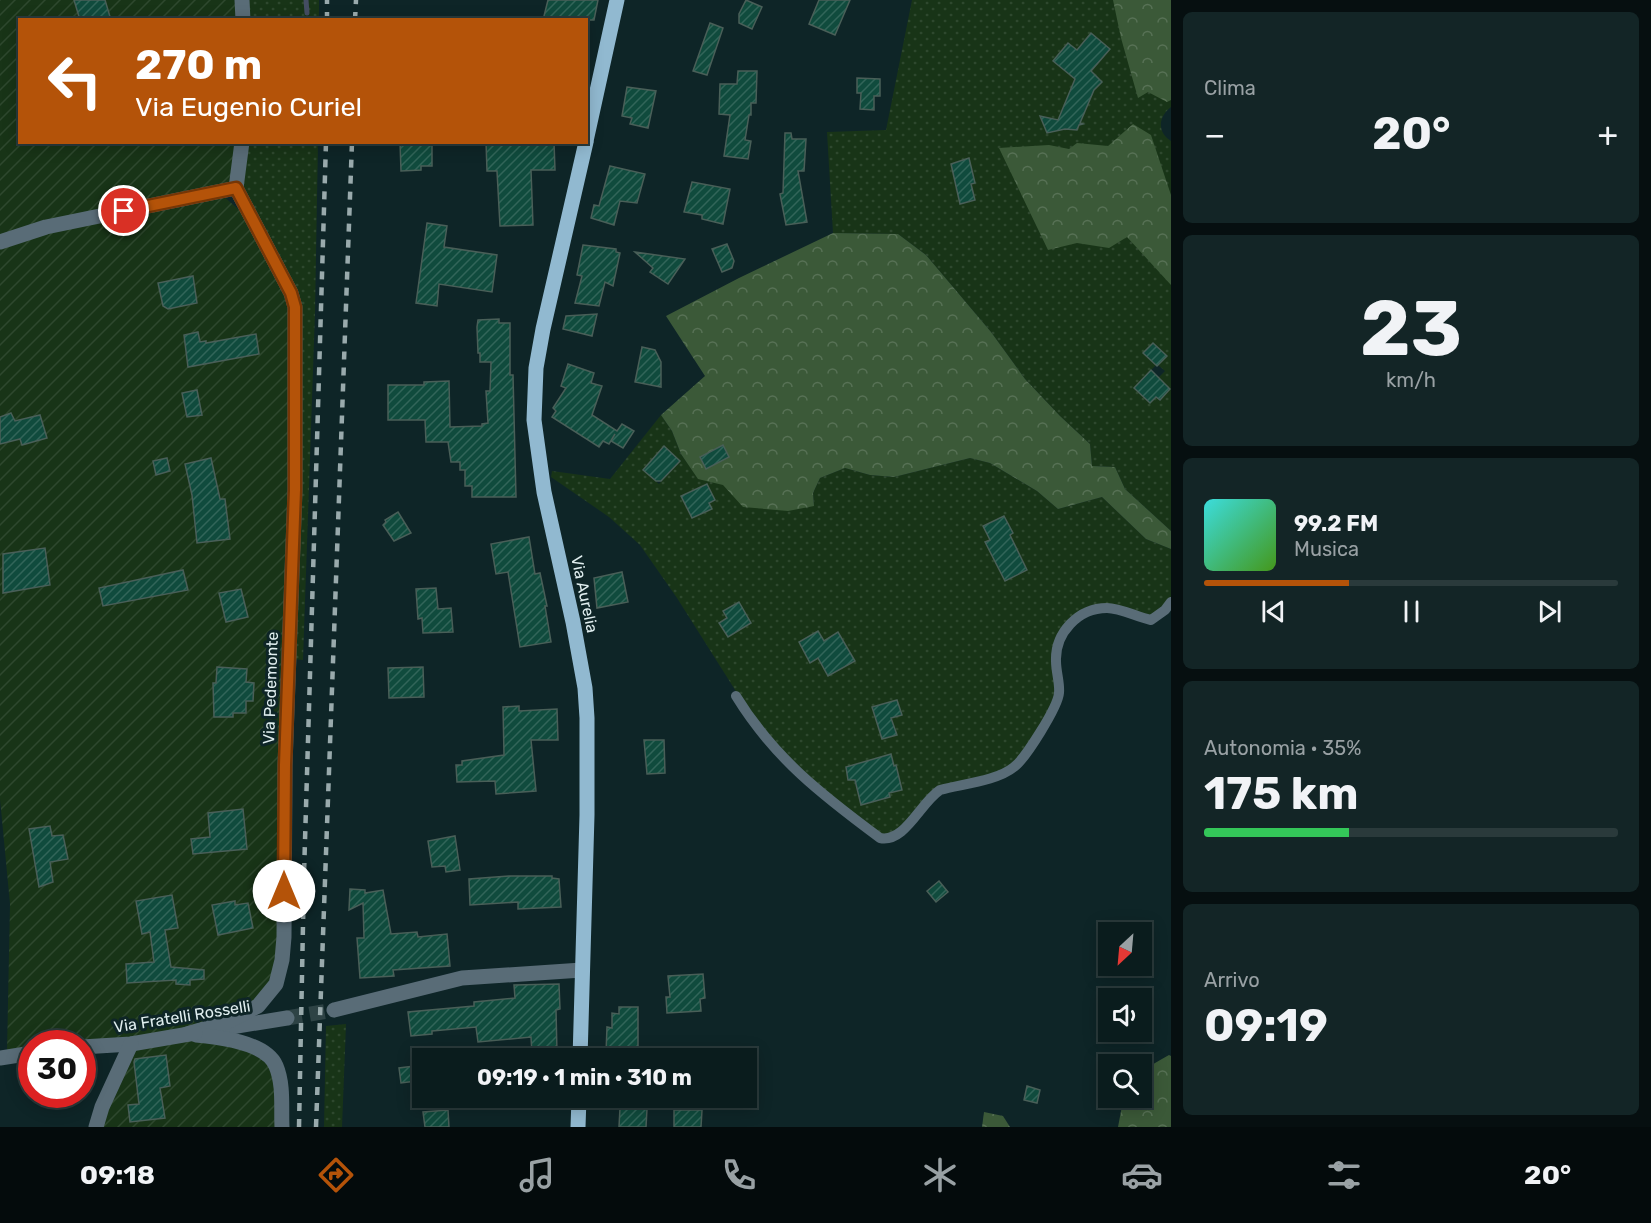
<!DOCTYPE html>
<html lang="it">
<meta charset="utf-8">
<style>
body{margin:0;font-family:Rubik,sans-serif;background:#132526;color:#f1f3f6;height:100vh;display:flex;flex-direction:column;font-size:22px;white-space:nowrap}
*{box-sizing:border-box;margin:0}
p{font-size:20px;color:#99a1a4}
.icon{flex:none;width:33px;height:33px;fill:none;stroke:currentColor;stroke-width:2;stroke-linecap:round;stroke-linejoin:round}
.map{position:relative;flex:1;overflow:hidden}
.panel{display:flex;flex-direction:column;gap:12px;padding:12px;background:#060f10;width:480px}
.panel>*{flex:none}
.guide{position:absolute;left:18px;top:18px;width:570px;height:126px;border-radius:0px;box-shadow:0 3px 15px #0003,0 0 0 2px #2a3a3b;background:#b45309;color:#fff;overflow:hidden}
.needle{width:39px;rotate:206deg}
.controls{position:absolute;left:1098px;top:922px;display:grid;gap:12px}
.controls a{display:grid;place-items:center;width:54px;height:54px;border-radius:0px;background:#0a1c1d;box-shadow:0 3px 15px #0003,0 0 0 2px #2a3a3b;font-size:30px}
.speed{position:absolute;left:18px;top:1030px;display:flex;gap:12px;font-size:30px;font-weight:700;text-align:center}
.speed>*{display:grid;place-content:center;width:78px;height:78px;border-radius:50%;background:#0a1c1d;box-shadow:0 3px 15px #0003,0 0 0 2px #2a3a3b;line-height:1}
.speed .limit{border:9px solid #d22;background:#fff;color:#111}
.pin{position:absolute;display:grid;place-items:center;width:51px;height:51px;color:#fff;margin:-26px;border:3px solid #fff;border-radius:50%;box-shadow:0 2px 6px #0007}
.me{position:absolute;width:66px;margin:-33px;rotate:0deg;stroke-linejoin:round;filter:drop-shadow(0 0 4px #0008)}
.turn{display:flex;align-items:center;gap:21px;height:126px;padding:0 18px;font-size:27px}
.turn .icon{width:78px;height:78px;stroke-width:2.5}
.turn b{display:block;font-size:42px;line-height:51px}
.big{font-size:45px;font-weight:700;line-height:1.1}
.panel .widget{flex:1;display:flex;flex-direction:column;justify-content:center;gap:9px;min-width:0;padding:0 21px;border-radius:9px;background:#132526}
.panel .dial{align-items:center;gap:0}
.dial b{font-size:78px;line-height:1}
.song{display:flex;align-items:center;gap:18px}
.cover{width:72px;height:72px;border-radius:9px;background:linear-gradient(135deg,hsl(180 70% 55%),hsl(100 70% 35%))}
.played{height:6px;border-radius:3px;background:linear-gradient(90deg,#b45309 35%,#2a3a3b 35%)}
.keys{display:flex;justify-content:space-around;direction:ltr}
.heat{display:flex;justify-content:space-between;align-items:center;font-size:33px;direction:ltr}
.charge{height:9px;border-radius:4px;background:linear-gradient(90deg,#34c759 35%,#2a3a3b 0)}
.trip{position:absolute;left:412px;top:1048px;width:345px;height:60px;border-radius:0px;background:#0a1c1d;box-shadow:0 3px 15px #0003,0 0 0 2px #2a3a3b;font-weight:700;line-height:60px;text-align:center}
.dock{display:flex;height:96px;justify-content:space-around;align-items:center;background:#040b0c;color:#99a1a4}
.dock .icon{width:42px;height:42px}
.dock .current{color:#b45309}
.dock b{font-size:27px;color:#f1f3f6}
main{display:flex;flex:1;min-height:0}
.map>svg:first-child{display:block}
.grass{fill:url(#grass-dots);fill-rule:evenodd}
.forest{fill:url(#forest-crowns)}
.garden{fill:url(#garden-furrows)}
.lines{fill:none;stroke-linecap:round;stroke-linejoin:round}
.stream{stroke:#444d62;stroke-width:5}
.building{fill:url(#building-hatch);stroke:#495f58;stroke-width:1.5}
.minor-tunnel{stroke:#2e4345;stroke-width:15;stroke-dasharray:15 8;stroke-linecap:butt}
.service{stroke:#596c77;stroke-width:10}
.minor{stroke:#596c77;stroke-width:15}
.primary{stroke:#91b9d0;stroke-width:15}
.rail{stroke:#99aaac;stroke-width:4.5;stroke-dasharray:8 8;stroke-linecap:butt}
.route-casing{stroke:#753606;stroke-width:15}
.route{stroke:#b45309;stroke-width:10}
.labels{text-anchor:middle;stroke-width:6;stroke-linejoin:round;paint-order:stroke}
.street-label{font-size:16px;fill:#e0eeef;stroke:#0e2527}
</style>
<main>
<div class="map">
<svg width="1171" height="1127" viewBox="0 0 1171 1127">
<defs>
<pattern id="grass-dots" width="8" height="8" patternUnits="userSpaceOnUse" patternTransform="scale(1.5)"><rect width="8" height="8" fill="#183417"/><path d="M2 2h.1M6 6h.1" fill="none" stroke="#2e482e" stroke-width="1.8" stroke-linecap="round"/></pattern>
<pattern id="forest-crowns" width="20" height="18" patternUnits="userSpaceOnUse" patternTransform="scale(1.5)"><rect width="20" height="18" fill="#3b5938"/><path d="M2 6a3 3 0 1 1 6 0M12 15a3 3 0 1 1 6 0" fill="none" stroke="#577155"/></pattern>
<pattern id="garden-furrows" width="10" height="10" patternUnits="userSpaceOnUse" patternTransform="scale(1.5)"><rect width="10" height="10" fill="#183417"/><path d="M-1 1l2-2M0 10L10 0M9 11l2-2" fill="none" stroke="#2e482e"/></pattern>
<pattern id="building-hatch" width="6" height="6" patternUnits="userSpaceOnUse" patternTransform="scale(1.5)"><rect width="6" height="6" fill="#104b3d"/><path d="M-1 1l2-2M0 6l6-6M5 7l2-2" fill="none" stroke="#326559"/></pattern>
</defs>
<rect width="100%" height="100%" fill="#0e2527"/>
<!-- grass -->
<g class="grass">
<polygon points="247,0 319,0 319,19 249,19"/>
<path d="M912 0H1171V107C1158 117 1157 132 1171 141V531L1125 489 1115 467 1092 466 1090 444 1060 416 1025 379 991 332 926 255 898 234 833 233 827 132 886 130ZM1091 34 1110 49 1091 70 1102 82 1092 92 1053 61 1068 43 1077 50ZM1072 87 1091 95 1077 130 1065 129 1041 117 1058 120ZM969 159 975 183 971 184 975 200 960 203 951 164ZM1153 343 1167 356 1158 365 1165 371 1158 378 1170 389 1160 400 1156 397 1150 403 1134 388 1156 365 1144 353Z"/>
<polygon points="247,143 318,143 315,312 303,660 293,659 300,490 241,185"/>
<path d="M661 415 672 431 681 454 698 478 814 506 813 493 820 478 845 468 870 475 894 477 970 458 990 463 1037 491 1058 509 1102 497 1146 539 1171 549V600L1151 620 1097 609 1070 622 1057 646 1059 695 1052 713 1006 773 940 790 899 835 880 838 768 742 677 598 640 545 609 517 551 477 552 471 610 479ZM664 446 675 456V465L659 484 643 470ZM700 487 701 490 708 487 715 500 709 503 712 509 692 518 681 496ZM1004 516 1013 533 1010 535 1027 570 1005 581 985 543 990 540 984 526ZM738 602 751 623 728 637 727 618 724 611ZM818 631 824 641 838 633 828 676 818 658 810 662 799 642ZM897 700 901 715 877 723 872 707ZM893 762 894 766H896L902 789 889 793V798L861 805 854 780H848L846 767Z"/>
<polygon points="346,1024 342,1127 324,1127 326,1026"/>
</g>
<!-- forest -->
<g class="forest">
<polygon points="1113,0 1171,0 1171,100 1167,102 1148,92 1138,98 1121,38"/>
<polygon points="1133,124 1151,135 1171,195 1171,285 1127,237 1109,248 1077,243 1048,250 999,148 1049,145 1069,149 1077,143 1108,146"/>
<polygon points="833,233 898,234 926,255 991,332 1025,379 1060,416 1090,444 1092,466 1115,467 1125,489 1171,531 1171,549 1146,539 1102,497 1058,509 1037,491 990,463 970,458 894,477 870,475 845,468 820,478 813,493 814,506 788,511 743,507 723,485 698,479 681,454 672,431 661,415 705,376 666,316 739,278"/>
<path d="M1169 1055 1171 1056V1127H1118L1122 1106 1128 1098H1142C1142 1069 1144 1069 1169 1055Z"/>
<polygon points="984,1112 1003,1116 1010,1127 982,1127"/>
</g>
<!-- garden -->
<g class="garden">
<polygon points="0,0 239,0 240,19 20,20 20,142 240,143 233,185 0,239"/>
<path d="M222 195 245 215 285 293 289 307V428L279 936C276 953 277 979 264 992 222 1035 90 1044 32 1044L31 1049 7 1052 10 904 0 799V248L47 231Z"/>
<polygon points="187,1038 243,1048 272,1066 278,1127 100,1127 134,1048"/>
</g>
<g class="lines">
<!-- stream -->
<polyline class="stream" points="306,0 307,13"/>
</g>
<!-- building -->
<g class="building">
<polygon points="74,0 105,0 111,20 80,20"/>
<polygon points="548,0 598,0 594,20 543,20"/>
<polygon points="746,0 762,7 752,29 739,23 739,14"/>
<polygon points="819,0 850,0 835,35 809,24"/>
<polygon points="710,23 723,28 707,75 693,71"/>
<polygon points="1091,33 1110,49 1091,71 1102,82 1094,90 1080,123 1083,124 1079,125 1077,130 1065,129 1047,133 1040,116 1058,120 1075,79 1053,61 1068,43 1077,50"/>
<polygon points="738,71 757,71 756,103 751,103 751,115 749,115 745,140 751,141 748,159 724,156 730,115 719,114 720,84 737,84"/>
<polygon points="857,78 880,79 880,96 874,96 874,110 860,109 861,93 857,93"/>
<polygon points="627,87 656,91 648,128 630,124 632,118 622,116"/>
<polygon points="785,133 791,133 792,139 806,139 804,171 798,171 807,222 786,225 780,194 783,193"/>
<polygon points="400,142 432,142 432,166 421,166 421,170 401,171"/>
<polygon points="486,142 554,142 555,170 531,170 533,225 500,226 497,171 487,171"/>
<polygon points="969,158 975,183 971,184 975,200 960,204 951,164"/>
<polygon points="610,166 645,174 637,203 620,201 614,225 591,218 594,205 599,206"/>
<polygon points="692,182 730,189 723,224 702,219 702,215 684,212"/>
<polygon points="427,223 447,226 444,247 497,255 492,292 439,284 437,306 416,303"/>
<polygon points="727,244 734,261 732,268 722,272 712,249"/>
<polygon points="583,245 616,249 616,252 620,253 613,286 605,282 599,306 575,303 582,276 577,275"/>
<polygon points="635,252 685,259 668,284 650,272 653,268"/>
<polygon points="193,276 197,303 168,309 163,306 158,283"/>
<polygon points="597,314 592,336 563,329 566,316"/>
<polygon points="499,319 499,323 510,323 510,375 513,375 516,497 472,497 472,486 465,486 465,470 460,470 460,462 451,462 448,442 426,442 425,420 388,420 388,385 424,385 424,382 449,381 450,427 482,426 482,424 488,423 486,391 490,391 491,362 480,362 480,353 478,353 477,327 478,320"/>
<polygon points="198,332 200,342 206,341 206,343 256,334 259,354 188,367 184,335"/>
<polygon points="1153,343 1167,356 1157,366 1143,353"/>
<polygon points="642,347 655,350 661,362 661,387 635,382"/>
<polygon points="568,364 594,373 591,383 602,386 592,415 617,431 622,424 634,431 623,448 611,441 615,434 609,444 603,441 599,447 552,417 556,411 553,408 566,388 561,386"/>
<polygon points="1151,370 1170,389 1160,400 1156,397 1150,403 1134,388"/>
<polygon points="197,390 202,415 187,417 182,393"/>
<polygon points="11,413 15,421 40,415 47,438 22,445 20,439 0,444 0,417"/>
<polygon points="723,445 729,457 706,469 700,457"/>
<polygon points="664,446 680,461 661,481 656,481 643,470"/>
<polygon points="167,458 170,471 156,475 153,461"/>
<polygon points="211,458 220,499 225,499 230,539 197,543 192,495 185,464"/>
<polygon points="707,484 715,500 709,503 712,509 692,518 681,496"/>
<polygon points="398,512 411,533 394,541 383,525 386,522 385,520"/>
<polygon points="1004,516 1013,533 1010,535 1027,570 1005,581 985,542 990,540 983,526"/>
<polygon points="529,537 535,574 540,573 547,606 545,606 551,642 520,647 508,572 496,574 491,544"/>
<polygon points="45,548 50,585 3,593 3,554"/>
<polygon points="183,570 188,590 103,606 99,588"/>
<polygon points="622,572 628,602 597,608 594,578"/>
<polygon points="436,588 438,609 451,608 453,632 423,633 422,618 418,619 416,589"/>
<polygon points="241,589 248,617 226,622 219,593"/>
<polygon points="739,602 751,623 728,637 719,623 727,618 723,611"/>
<polygon points="818,631 824,641 838,632 855,661 828,676 818,658 810,663 799,642"/>
<polygon points="217,667 247,669 246,682 254,683 253,701 246,701 246,713 233,713 233,717 214,717 213,683 216,683"/>
<polygon points="423,667 424,697 389,698 388,668"/>
<polygon points="897,700 902,715 891,718 897,735 882,739 872,707"/>
<polygon points="519,706 519,711 557,709 558,740 531,740 536,791 496,794 495,781 457,782 456,765 462,765 462,761 504,755 503,707"/>
<polygon points="644,740 664,740 665,773 647,774"/>
<polygon points="891,754 894,766 896,765 902,790 889,793 890,797 861,805 855,780 848,780 846,767"/>
<polygon points="243,809 247,849 193,854 191,839 210,837 208,813"/>
<polygon points="50,826 52,836 63,835 68,859 50,862 53,882 39,887 29,829"/>
<polygon points="455,836 460,870 446,872 445,866 432,867 428,841"/>
<polygon points="509,876 552,876 552,878 559,879 561,907 518,909 518,902 470,905 469,879"/>
<polygon points="939,881 948,892 936,902 927,891"/>
<polygon points="350,889 365,890 365,893 383,890 391,934 417,932 418,937 447,934 450,966 393,970 394,976 360,978 357,938 364,938 363,903 349,910"/>
<polygon points="172,895 178,928 165,930 171,967 204,970 204,979 190,980 190,985 176,984 176,980 127,983 126,964 154,962 150,932 142,934 136,901"/>
<polygon points="235,901 235,905 248,903 253,928 218,935 212,905"/>
<polygon points="703,974 705,998 700,999 701,1011 667,1013 666,997 670,997 668,976"/>
<polygon points="559,984 560,1009 556,1010 557,1053 532,1054 531,1037 478,1042 476,1027 432,1031 432,1034 411,1036 408,1012 474,1006 474,1002 515,998 514,985"/>
<polygon points="619,1007 638,1007 638,1059 611,1059 611,1053 606,1053 607,1027 612,1028 612,1013 619,1014"/>
<polygon points="166,1055 170,1086 160,1088 165,1118 130,1122 128,1105 139,1104 134,1062 135,1059"/>
<polygon points="414,1066 416,1081 401,1083 399,1068"/>
<polygon points="1027,1086 1040,1090 1037,1103 1024,1100"/>
<polygon points="620,1108 647,1109 646,1127 619,1127"/>
<polygon points="448,1110 449,1127 425,1127 423,1112"/>
<polygon points="674,1110 702,1110 701,1127 674,1127"/>
</g>
<g class="lines">
<!-- minor-tunnel -->
<polyline class="minor-tunnel" points="287,1018 334,1010"/>
<!-- service -->
<path class="service" d="M736 696C774 758 822 795 880 838 905 843 920 803 940 790 962 784 997 781 1014 767 1025 759 1058 707 1059 693 1060 683 1056 672 1056 661 1055 633 1078 608 1107 608 1120 608 1137 617 1151 620L1165 610 1171 602"/>
<!-- minor -->
<g class="minor">
<polyline points="242,0 243,20"/>
<polyline points="0,242 46,227 236,188"/>
<polyline points="334,1010 462,978 582,970"/>
<polyline points="225,1028 287,1018"/>
<polyline points="187,1034 227,1022 258,1006 276,984 282,960 284,937 285,765 295,490 295,307 291,293 236,188 242,142"/>
<path d="M196 1035C218 1037 266 1042 276 1066 284 1085 281 1108 282 1127"/>
<polyline points="82,1047 131,1044 195,1033"/>
<polyline points="0,1058 32,1053"/>
<polyline points="96,1127 102,1107 131,1044"/>
</g>
<!-- primary -->
<g class="primary">
<polyline points="586,141 617,0"/>
<polyline points="580,1059 587,815 587,718 585,688 573,622 544,492 534,420 536,368 543,329 586,142"/>
<polyline points="578,1127 579,1098"/>
</g>
<!-- rail -->
<g class="rail">
<polyline points="327,20 327,0"/>
<polyline points="355,20 356,0"/>
<polyline points="299,1127 304,874 326,142"/>
<polyline points="316,1127 352,142"/>
</g>
</g>
<g class="lines">
<defs>
<polyline id="route" points="124,211 236,188 291,293 295,307 295,490 285,765 284,891"/>
</defs>
<!-- route casing -->
<use href="#route" class="route-casing"/>
<!-- route -->
<use href="#route" class="route"/>
</g>
<g class="labels">
<!-- street labels -->
<g class="street-label">
<text transform="translate(585 594) rotate(78)" y="6">Via Aurelia</text>
<text transform="translate(270 688) rotate(-88)" y="6">Via Pedemonte</text>
<text transform="translate(182 1016) rotate(-9)" y="6">Via Fratelli Rosselli</text>
</g>
</g>
</svg>
<div class="controls">
<a><svg class="needle" viewBox="-14 -14 28 28"><path d="M0-13l5 13h-10z" fill="#e53935"/><path d="M0 13l5-13h-10z" fill="#99a1a4"/></svg></a>
<a><svg class="icon" aria-label="sound" viewBox="0 0 24 24"><path d="M4 9h4l5-4v14l-5-4H4zM17 9q2 3 0 6"/></svg></a>
<a><svg class="icon" aria-label="search" viewBox="0 0 24 24"><circle cx="10" cy="10" r="6"/><path d="M15 15l6 6"/></svg></a>
</div>
<div class="speed"><div class="limit">30</div></div>
<div class="pin" style="left:124px;top:211px;background:#d93025"><svg class="icon" aria-label="arrive" viewBox="0 0 24 24"><path d="M6 21V4h12l-3 4 3 4H6"/></svg></div>
<svg class="me" style="left:284px;top:891px" viewBox="-20 -20 40 40"><circle r="19" fill="#fff"/><path d="M0-13L10 11 0 6-10 11z" fill="#b45309"/></svg>
<div class="trip">09:19 · 1 min · 310 m</div>
<div class="guide">
<div class="turn"><svg class="icon" aria-label="left" viewBox="0 0 24 24"><path d="M17 20v-9H6M10 6l-5 5 5 5"/></svg><div><b>270 m</b>Via Eugenio Curiel</div></div>
</div>
</div>
<section class="panel">
<div class="widget"><p>Clima</p>
<div class="heat"><a>−</a><b class="big">20°</b><a>+</a></div>
</div>
<div class="widget dial"><b>23</b><p>km/h</p></div>
<div class="widget">
<div class="song"><i class="cover"></i><div><b>99.2 FM</b><p>Musica</p></div></div>
<div class="played"></div>
<div class="keys"><svg class="icon" aria-label="previous" viewBox="0 0 24 24"><path d="M18 5L8 12l10 7zM5 5v14"/></svg><svg class="icon" aria-label="pause" viewBox="0 0 24 24"><path d="M8 5v14M16 5v14"/></svg><svg class="icon" aria-label="next" viewBox="0 0 24 24"><path d="M6 5l10 7-10 7zM19 5v14"/></svg></div>
</div>
<div class="widget"><p>Autonomia · 35%</p><b class="big">175 km</b><div class="charge"></div></div>
<div class="widget"><p>Arrivo</p><b class="big">09:19</b></div>
</section>
</main>
<nav class="dock">
<b>09:18</b>
<svg class="icon current" aria-label="directions" viewBox="0 0 24 24"><path d="M12 3l9 9-9 9-9-9zM9 14v-3h6M13 9l2 2-2 2"/></svg>
<svg class="icon" aria-label="music" viewBox="0 0 24 24"><path d="M9 18V5l10-2v13"/><circle cx="6" cy="18" r="3"/><circle cx="16" cy="16" r="3"/></svg>
<svg class="icon" aria-label="phone" viewBox="0 0 24 24"><path d="M5 4h4l2 5-3 2q2 4 5 5l2-3 5 2v4C11 20 4 13 5 4z"/></svg>
<svg class="icon" aria-label="climate" viewBox="0 0 24 24"><path d="M12 3v18M4 7l16 10M4 17L20 7"/></svg>
<svg class="icon" aria-label="car" viewBox="0 0 24 24"><path d="M5 17H2v-5l4-1 3-4h7l3 4 3 1v5h-3M9 17h6M6 11h13"/><circle cx="7" cy="17" r="2"/><circle cx="17" cy="17" r="2"/></svg>
<svg class="icon" aria-label="filters" viewBox="0 0 24 24"><path d="M4 7h16M4 17h16"/><circle cx="9" cy="7" r="2"/><circle cx="15" cy="17" r="2"/></svg>
<b>20°</b>
</nav>
